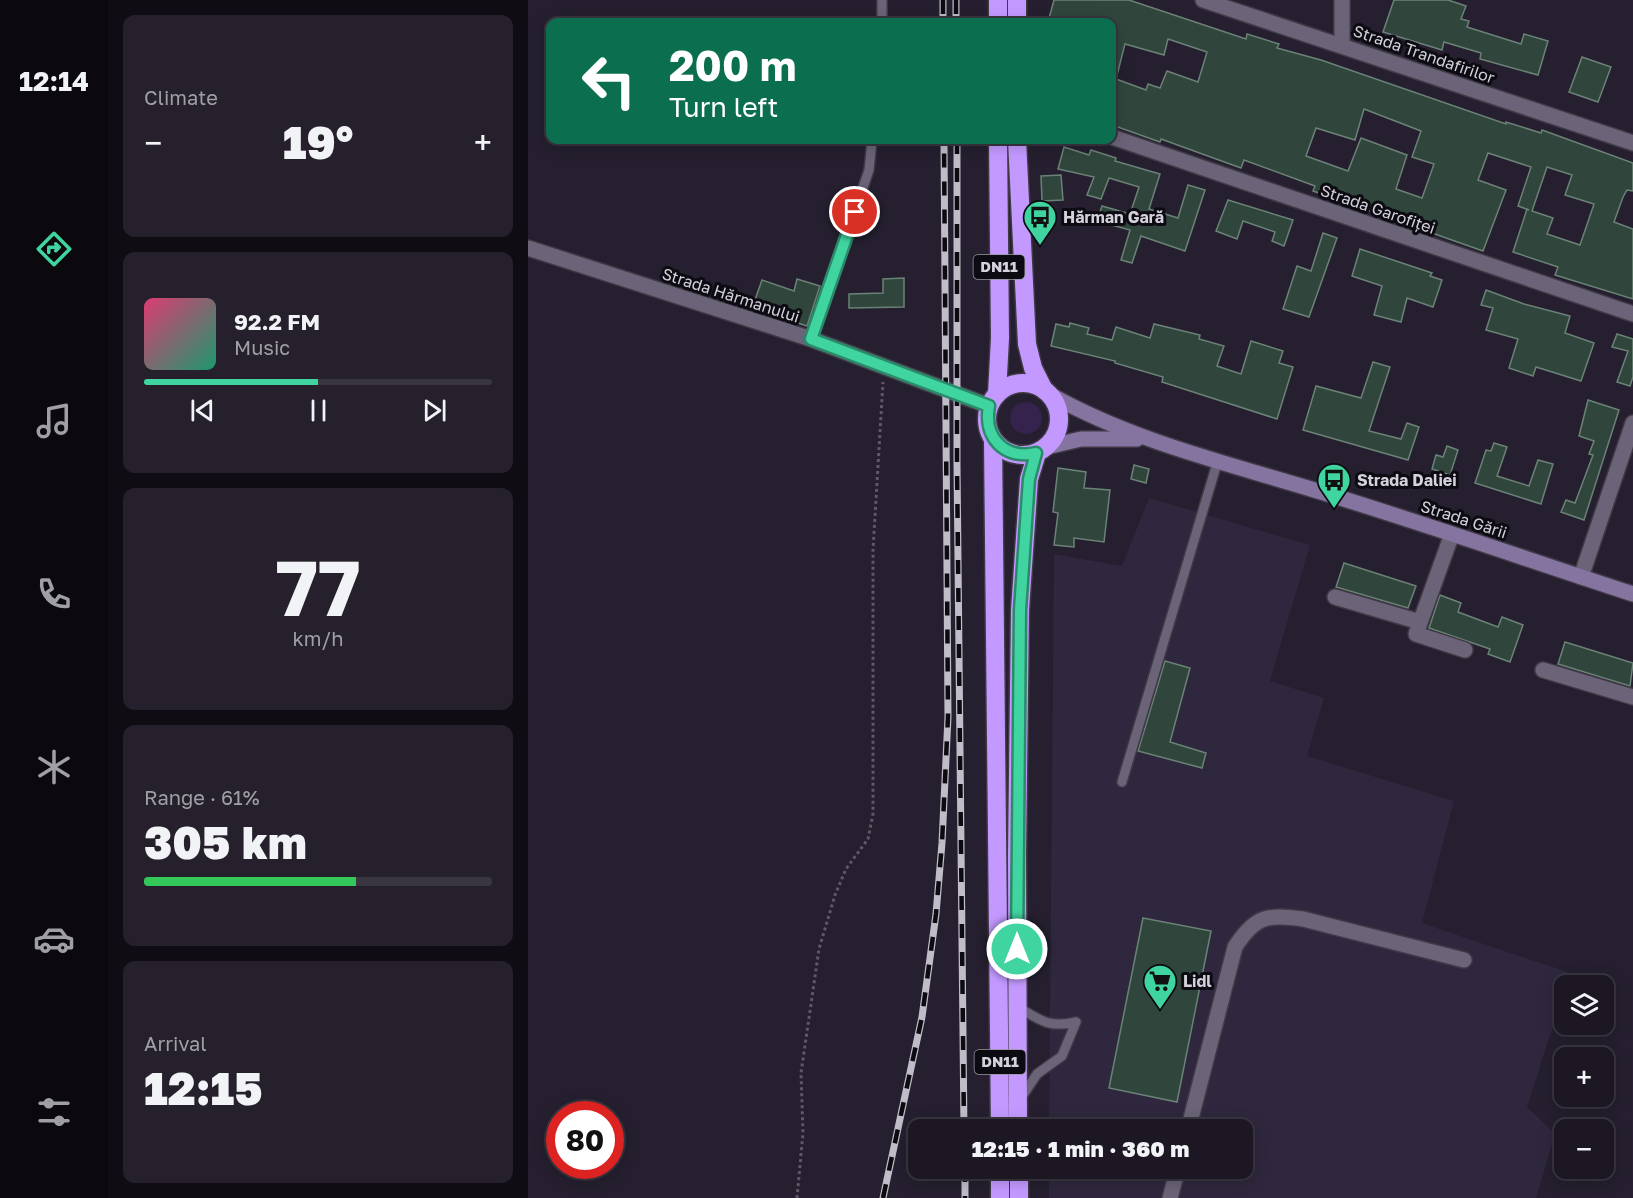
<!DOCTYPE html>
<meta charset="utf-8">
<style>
body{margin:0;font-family:"Golos Text",sans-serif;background:#25202b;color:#f1f3f6;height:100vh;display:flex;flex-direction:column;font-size:22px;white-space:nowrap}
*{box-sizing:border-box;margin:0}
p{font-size:20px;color:#a09fa6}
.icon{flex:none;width:33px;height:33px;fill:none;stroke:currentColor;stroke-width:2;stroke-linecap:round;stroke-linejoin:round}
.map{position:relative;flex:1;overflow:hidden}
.sheet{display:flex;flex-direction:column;gap:15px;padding:15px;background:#0f0d13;width:420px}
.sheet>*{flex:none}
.top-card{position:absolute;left:18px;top:18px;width:570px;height:126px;border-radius:12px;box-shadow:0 3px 15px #0003,0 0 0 2px #3a3641;background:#0b6e4f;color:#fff;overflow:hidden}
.fabs{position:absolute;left:1026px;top:975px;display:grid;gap:12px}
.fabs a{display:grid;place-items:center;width:60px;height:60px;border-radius:12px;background:#1c1723;box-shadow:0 3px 15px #0003,0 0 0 2px #3a3641;font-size:30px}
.speed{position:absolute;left:18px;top:1101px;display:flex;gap:12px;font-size:30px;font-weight:700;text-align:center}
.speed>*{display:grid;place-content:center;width:78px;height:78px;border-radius:50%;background:#1c1723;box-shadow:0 3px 15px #0003,0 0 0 2px #3a3641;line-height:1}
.speed .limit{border:9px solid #d22;background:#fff;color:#111}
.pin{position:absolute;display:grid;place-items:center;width:51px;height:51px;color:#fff;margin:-26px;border:3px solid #fff;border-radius:50%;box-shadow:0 2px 6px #0007}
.me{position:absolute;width:66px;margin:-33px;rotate:0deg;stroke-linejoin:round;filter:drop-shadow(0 0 4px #0008)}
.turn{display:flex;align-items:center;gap:21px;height:126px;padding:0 24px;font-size:27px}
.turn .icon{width:78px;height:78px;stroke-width:2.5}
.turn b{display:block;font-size:42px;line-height:51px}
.big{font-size:45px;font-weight:800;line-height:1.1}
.sheet .card{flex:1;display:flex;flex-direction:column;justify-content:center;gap:9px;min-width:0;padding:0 21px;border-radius:12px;background:#25202b}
.sheet .dial{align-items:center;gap:0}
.dial b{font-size:78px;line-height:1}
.song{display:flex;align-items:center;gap:18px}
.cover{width:72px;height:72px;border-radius:9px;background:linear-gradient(135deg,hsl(340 70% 55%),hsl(160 70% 35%))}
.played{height:6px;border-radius:3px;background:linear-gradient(90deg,#40d4a1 50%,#3a3641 50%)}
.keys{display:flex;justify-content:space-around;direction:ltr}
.heat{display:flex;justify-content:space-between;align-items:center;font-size:33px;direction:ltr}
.charge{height:9px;border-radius:4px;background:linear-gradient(90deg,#34c759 61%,#3a3641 0)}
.trip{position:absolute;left:380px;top:1119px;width:345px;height:60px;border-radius:12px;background:#1c1723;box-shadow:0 3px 15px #0003,0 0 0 2px #3a3641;font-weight:800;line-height:60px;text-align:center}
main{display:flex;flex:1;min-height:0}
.menu{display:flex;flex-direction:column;width:108px;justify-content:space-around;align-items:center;background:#0b090e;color:#a09fa6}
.menu .icon{width:42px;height:42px}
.menu .on{color:#40d4a1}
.menu b{font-size:27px;color:#f1f3f6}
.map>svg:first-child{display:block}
.built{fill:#2f273d}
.green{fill:#35234e}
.building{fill:#30463c;stroke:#6b8277;stroke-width:1.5;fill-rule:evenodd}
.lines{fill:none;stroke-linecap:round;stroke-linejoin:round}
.lane-casing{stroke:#3f3946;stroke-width:12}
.street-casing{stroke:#3f3946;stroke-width:18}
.secondary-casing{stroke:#3f3946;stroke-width:18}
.highway-casing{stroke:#3f3946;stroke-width:21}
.path{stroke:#5e5867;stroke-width:3;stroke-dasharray:3 3;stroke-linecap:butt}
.lane{stroke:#6b6377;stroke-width:9}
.street{stroke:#6b6377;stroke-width:15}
.secondary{stroke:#8573a0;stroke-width:15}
.highway{stroke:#c399ff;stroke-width:18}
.rail-casing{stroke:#c0bcc8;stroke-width:7}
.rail{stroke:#0d0b12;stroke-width:4.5;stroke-dasharray:14;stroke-linecap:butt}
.route-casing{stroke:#2a8a69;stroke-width:15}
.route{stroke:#40d4a1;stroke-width:10}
.labels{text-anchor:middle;stroke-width:6;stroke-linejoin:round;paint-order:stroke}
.shield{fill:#0d0b12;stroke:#99969f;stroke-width:1.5}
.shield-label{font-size:15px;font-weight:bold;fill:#d5d1dc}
.street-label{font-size:16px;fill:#d5d1dc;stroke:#0d0b12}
.poi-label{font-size:16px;font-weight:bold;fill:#d5d1dc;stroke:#0d0b12;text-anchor:start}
</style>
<main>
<nav class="menu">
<b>12:14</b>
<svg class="icon on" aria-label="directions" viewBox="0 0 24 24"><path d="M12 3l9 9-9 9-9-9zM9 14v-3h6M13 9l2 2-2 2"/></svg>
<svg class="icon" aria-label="music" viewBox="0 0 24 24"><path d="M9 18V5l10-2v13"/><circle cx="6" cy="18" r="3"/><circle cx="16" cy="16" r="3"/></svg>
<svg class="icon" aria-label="phone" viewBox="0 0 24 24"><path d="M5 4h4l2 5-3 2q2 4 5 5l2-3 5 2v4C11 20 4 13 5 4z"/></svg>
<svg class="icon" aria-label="climate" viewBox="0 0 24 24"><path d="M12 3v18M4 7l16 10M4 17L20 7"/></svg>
<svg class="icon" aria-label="car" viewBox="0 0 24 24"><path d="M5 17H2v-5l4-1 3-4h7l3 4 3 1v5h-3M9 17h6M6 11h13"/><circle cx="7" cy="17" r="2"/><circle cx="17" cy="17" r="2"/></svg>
<svg class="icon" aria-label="filters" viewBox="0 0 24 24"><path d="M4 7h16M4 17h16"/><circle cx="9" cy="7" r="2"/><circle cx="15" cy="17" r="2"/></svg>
</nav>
<section class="sheet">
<div class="card"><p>Climate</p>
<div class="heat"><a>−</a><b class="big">19°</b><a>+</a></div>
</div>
<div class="card">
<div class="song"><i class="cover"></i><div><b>92.2 FM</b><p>Music</p></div></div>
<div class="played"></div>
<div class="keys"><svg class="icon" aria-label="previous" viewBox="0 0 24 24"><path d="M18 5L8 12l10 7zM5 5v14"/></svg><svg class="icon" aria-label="pause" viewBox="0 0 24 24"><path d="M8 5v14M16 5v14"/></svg><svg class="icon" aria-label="next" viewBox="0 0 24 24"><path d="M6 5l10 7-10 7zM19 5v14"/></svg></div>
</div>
<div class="card dial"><b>77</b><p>km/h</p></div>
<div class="card"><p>Range · 61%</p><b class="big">305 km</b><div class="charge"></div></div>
<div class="card"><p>Arrival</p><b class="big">12:15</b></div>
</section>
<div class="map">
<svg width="1105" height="1198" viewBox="0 0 1105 1198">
<rect width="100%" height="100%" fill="#251f2f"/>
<!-- built -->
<polygon class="built" points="621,498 782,545 742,681 796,698 779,756 926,801 894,923 1042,973 999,1107 1027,1134 1008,1198 521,1198 521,1169 714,1168 714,1130 521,1129 526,554 594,566"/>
<!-- green -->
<circle class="green" cx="498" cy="418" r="16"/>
<!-- building -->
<g class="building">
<path d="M526 0H601L718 39 719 34 751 44 749 48 793 60 978 124V122L1013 133 1014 130 1105 163V191L1099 190 1095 197 1086 222 1105 229V299L1027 275 1030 267 985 252 999 209 1001 210 990 206 1003 167 960 153 950 180 978 190 955 251 785 191 787 186 716 160 713 168 633 139 632 142 584 125V22H520ZM640 39 679 52 670 82 639 71 632 88 620 84 618 90 588 79 597 44 636 55ZM836 109 893 131 884 157 906 164 894 198 868 189 879 155 833 138 820 171 778 156 788 128 827 140ZM1019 167 1044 175 1037 195 1066 204 1052 245 1019 234 1025 218 1004 211Z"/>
<polygon points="866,0 920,0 938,6 933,19 941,21 939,27 993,44 996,34 1020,41 1010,75 952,59 953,53 916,42 914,50 855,32"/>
<polygon points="1054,57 1083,67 1070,102 1041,92"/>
<polygon points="536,147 561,155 563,150 588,158 587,161 632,174 621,209 650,218 660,185 677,190 657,251 613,236 604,263 593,260 602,230 569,221 574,206 602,214 611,187 581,178 573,199 559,195 566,177 530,169"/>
<polygon points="533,175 535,200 514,201 513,176"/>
<polygon points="700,200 765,220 756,246 744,241 747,232 715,221 709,239 688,231"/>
<polygon points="795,233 809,238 781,317 755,309 769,266 783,271"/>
<polygon points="832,249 904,273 902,276 914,280 905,307 879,298 873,322 846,315 854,286 824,276"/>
<polygon points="376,278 376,307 321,308 321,294 355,293 355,279"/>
<polygon points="269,279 292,286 279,326 224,308 234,280 266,291"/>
<polygon points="958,290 996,304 1042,316 1037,333 1066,343 1053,381 1008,367 1005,376 981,368 990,339 958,330 965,308 953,305"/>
<polygon points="542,323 561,328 559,334 584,340 588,327 622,338 626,324 672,335 671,339 696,346 689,366 713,374 723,341 755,351 751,363 765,367 749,419 634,382 635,377 587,363 587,361 523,346 528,324 541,327"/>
<polygon points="1089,334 1105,339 1105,377 1102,386 1089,382 1100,351 1084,347"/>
<polygon points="845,362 862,367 841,431 873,439 879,423 891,427 880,460 775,430 788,386 833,398"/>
<polygon points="1060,400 1091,410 1056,520 1033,512 1038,500 1047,503 1065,455 1061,454 1066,441 1051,436"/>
<polygon points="966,443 979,447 969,476 1001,486 1010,460 1025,464 1013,504 947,483 958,450 963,451"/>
<polygon points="919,446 930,450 922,475 904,469 908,455 915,457"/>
<polygon points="606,465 621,469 618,483 603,479"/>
<polygon points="530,468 558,472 556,488 582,490 576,542 546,538 546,547 526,545 530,513 525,512"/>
<polygon points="816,563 888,586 880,608 808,587"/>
<polygon points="912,595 933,603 930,612 970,627 974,617 995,625 982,662 960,654 962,649 901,628"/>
<polygon points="1037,642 1105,663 1102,686 1030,664"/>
<polygon points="637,661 662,668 642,742 678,753 674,768 610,751"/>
<polygon points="615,918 683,931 649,1102 581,1088"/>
</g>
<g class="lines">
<defs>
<g id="lane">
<polyline points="354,22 354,0"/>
<polyline points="283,339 341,170 344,140"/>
<polyline points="594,782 690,460"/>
<path d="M490 1007C513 1021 521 1028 548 1022"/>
<polyline points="493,1098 509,1074 534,1056 548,1022"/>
</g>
<g id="street">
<polyline points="675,0 1105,143"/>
<polyline points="814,46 814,0"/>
<polyline points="584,137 1105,314"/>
<polyline points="0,248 283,339 461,406"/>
<polyline points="924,534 888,634 937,650"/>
<polyline points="1053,577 1105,423"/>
<polyline points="807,597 892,622"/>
<polyline points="1015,670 1105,697"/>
<path d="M660 1130 707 947C727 916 739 914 775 919L936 960"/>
<polyline points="642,1198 650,1168"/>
</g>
<g id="secondary">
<path d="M523 395C607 442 702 464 793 492 898 524 1001 560 1105 594"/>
<polyline points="519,447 553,439 609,439"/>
</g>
<g id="highway">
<polyline points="470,22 470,0"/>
<polyline points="489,22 489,0"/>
<polyline points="489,140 499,344 505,368 515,388"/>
<circle cx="495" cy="419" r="36"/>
<polyline points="469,394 472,338 470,140"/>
<polyline points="465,440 472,1130"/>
<polyline points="490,1130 489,855 492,610 501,479 509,453"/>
<polyline points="472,1168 472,1198"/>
<polyline points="491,1168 491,1198"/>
</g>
</defs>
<!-- lane casing -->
<use href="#lane" class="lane-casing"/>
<!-- street casing -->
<use href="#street" class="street-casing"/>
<!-- secondary casing -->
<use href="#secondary" class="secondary-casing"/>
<!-- highway casing -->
<use href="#highway" class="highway-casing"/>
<!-- path -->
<polyline class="path" points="269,1198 275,1133 273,1073 291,949 307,895 318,869 340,839 345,814 345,550 355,382"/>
<!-- lane -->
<use href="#lane" class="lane"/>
<!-- street -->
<use href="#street" class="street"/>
<!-- secondary -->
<use href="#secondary" class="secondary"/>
<!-- highway -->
<use href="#highway" class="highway"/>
<defs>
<g id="rail">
<polyline points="415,0 415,22"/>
<polyline points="428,0 428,22"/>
<polyline points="429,140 429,464 436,1130"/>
<polyline points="437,1168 437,1198"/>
<polyline points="355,1198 394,1017 408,914 414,843 420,717 416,140"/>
</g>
</defs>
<!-- rail casing -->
<use href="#rail" class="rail-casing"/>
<!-- rail -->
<use href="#rail" class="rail"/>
</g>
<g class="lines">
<defs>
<path id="route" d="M327 212 283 339 461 406C455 438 477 460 508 453L501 479 492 610 489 949"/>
</defs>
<!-- route casing -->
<use href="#route" class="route-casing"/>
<!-- route -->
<use href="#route" class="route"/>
</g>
<!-- icons -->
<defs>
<symbol id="bus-pin" viewBox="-11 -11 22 30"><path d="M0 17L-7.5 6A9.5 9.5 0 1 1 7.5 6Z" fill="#40d4a1" stroke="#0d0b12"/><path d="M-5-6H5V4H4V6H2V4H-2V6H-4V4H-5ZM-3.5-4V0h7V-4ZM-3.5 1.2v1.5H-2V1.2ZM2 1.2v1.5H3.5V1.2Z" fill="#111"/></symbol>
<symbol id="supermarket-pin" viewBox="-11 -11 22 30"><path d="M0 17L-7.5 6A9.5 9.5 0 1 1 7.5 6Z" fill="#40d4a1" stroke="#0d0b12"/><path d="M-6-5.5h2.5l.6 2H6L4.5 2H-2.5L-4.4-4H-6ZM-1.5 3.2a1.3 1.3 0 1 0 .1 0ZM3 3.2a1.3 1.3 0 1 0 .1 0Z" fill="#111"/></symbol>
</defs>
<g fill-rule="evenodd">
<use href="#bus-pin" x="493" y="198" width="38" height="52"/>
<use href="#bus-pin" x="787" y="461" width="38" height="52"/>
<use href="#supermarket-pin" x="613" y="962" width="38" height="52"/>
</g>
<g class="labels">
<!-- shield labels -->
<g class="shield">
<rect x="445.5" y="255" width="51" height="24" rx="4.5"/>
<rect x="446.5" y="1050" width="51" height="24" rx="4.5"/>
</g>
<g class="shield-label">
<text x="471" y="272">DN11</text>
<text x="472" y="1067">DN11</text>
</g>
<!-- street labels -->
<g class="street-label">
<text transform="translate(896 54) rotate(19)" y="6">Strada Trandafirilor</text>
<text transform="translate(850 209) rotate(19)" y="6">Strada Garofiței</text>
<text transform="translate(203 295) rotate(18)" y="6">Strada Hărmanului</text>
<text transform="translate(936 519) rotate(18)" y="6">Strada Gării</text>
</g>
<!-- poi labels -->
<g class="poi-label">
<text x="535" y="223">Hărman Gară</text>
<text x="829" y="486">Strada Daliei</text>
<text x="655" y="987">Lidl</text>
</g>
</g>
</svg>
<div class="fabs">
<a><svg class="icon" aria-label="layers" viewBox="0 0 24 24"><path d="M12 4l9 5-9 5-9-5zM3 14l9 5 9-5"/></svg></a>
<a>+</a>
<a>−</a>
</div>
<div class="speed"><div class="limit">80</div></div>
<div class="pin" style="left:327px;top:212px;background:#d93025"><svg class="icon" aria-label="arrive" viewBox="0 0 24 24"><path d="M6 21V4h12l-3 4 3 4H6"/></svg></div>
<svg class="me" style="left:489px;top:949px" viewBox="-20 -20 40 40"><circle r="17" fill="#40d4a1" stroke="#fff" stroke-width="3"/><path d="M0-11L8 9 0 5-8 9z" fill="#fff"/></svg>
<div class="trip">12:15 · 1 min · 360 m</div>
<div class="top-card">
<div class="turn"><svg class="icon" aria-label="left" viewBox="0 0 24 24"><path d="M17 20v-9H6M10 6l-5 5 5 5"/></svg><div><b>200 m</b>Turn left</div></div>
</div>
</div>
</main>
